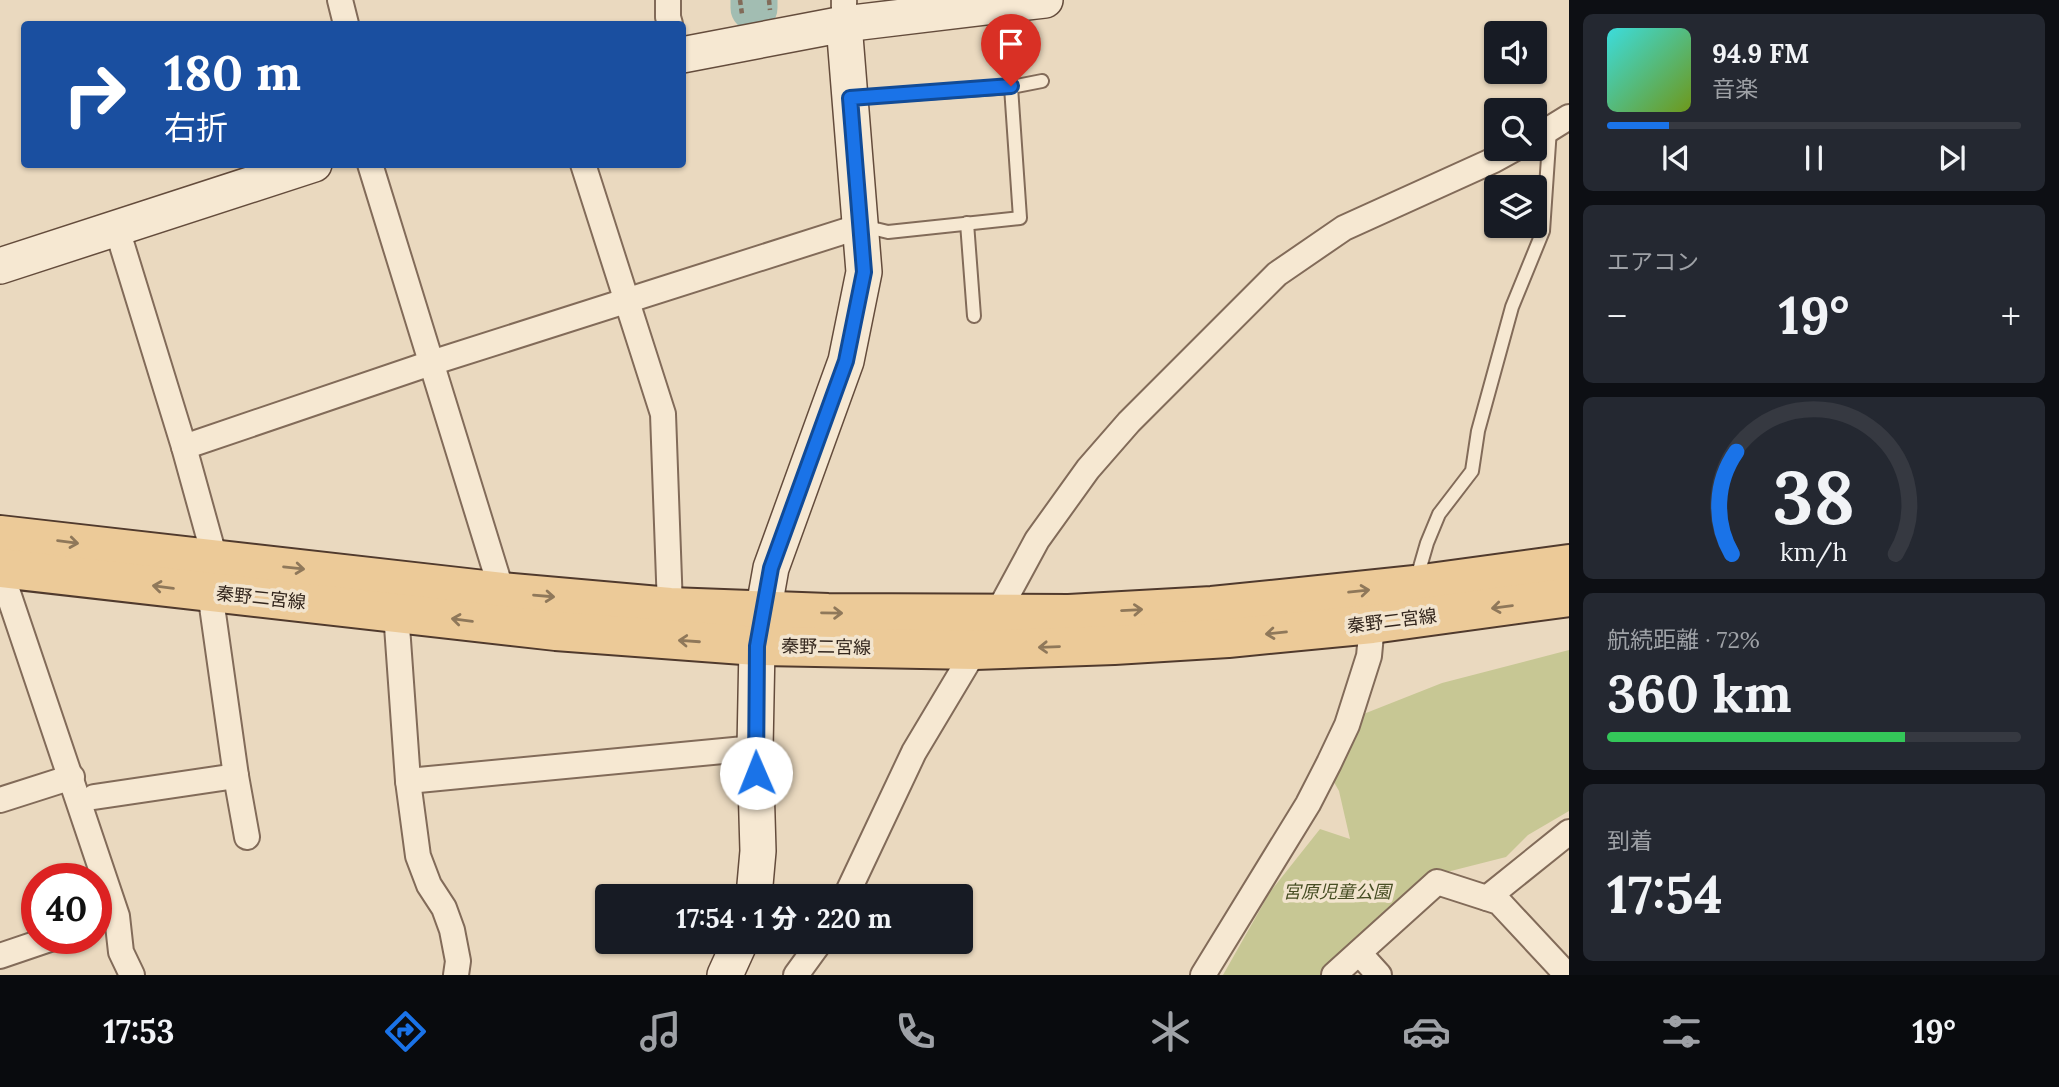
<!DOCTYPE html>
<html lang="ja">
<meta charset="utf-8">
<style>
body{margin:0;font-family:Lora,"Noto Sans JP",serif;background:#242831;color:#f1f3f6;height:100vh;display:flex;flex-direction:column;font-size:26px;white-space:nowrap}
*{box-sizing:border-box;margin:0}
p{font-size:23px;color:#9ea1a6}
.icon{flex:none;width:38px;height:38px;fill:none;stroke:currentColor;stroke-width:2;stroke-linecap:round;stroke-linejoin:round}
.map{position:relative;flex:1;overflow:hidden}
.details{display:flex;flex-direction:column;gap:14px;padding:14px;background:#0d0f14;width:490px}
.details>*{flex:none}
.guide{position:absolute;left:21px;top:21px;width:665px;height:147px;border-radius:7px;box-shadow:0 2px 5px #0004;background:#1a4fa0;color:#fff;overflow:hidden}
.fabs{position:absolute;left:1484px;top:21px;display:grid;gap:14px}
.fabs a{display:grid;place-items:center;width:63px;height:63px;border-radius:7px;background:#171b24;box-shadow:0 2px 5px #0004;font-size:35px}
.speed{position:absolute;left:21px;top:863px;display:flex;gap:14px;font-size:35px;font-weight:700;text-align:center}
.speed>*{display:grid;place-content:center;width:91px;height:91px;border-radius:50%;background:#171b24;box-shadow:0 2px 5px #0004;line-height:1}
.speed .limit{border:10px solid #d22;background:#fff;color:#111}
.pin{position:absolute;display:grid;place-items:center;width:60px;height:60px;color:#fff;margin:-72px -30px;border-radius:50% 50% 50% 0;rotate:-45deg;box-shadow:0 0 7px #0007}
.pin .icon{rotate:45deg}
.me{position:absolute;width:77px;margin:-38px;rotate:359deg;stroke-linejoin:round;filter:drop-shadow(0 0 5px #0008)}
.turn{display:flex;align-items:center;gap:24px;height:147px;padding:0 28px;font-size:32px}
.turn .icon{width:91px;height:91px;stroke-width:2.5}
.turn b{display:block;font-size:49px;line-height:60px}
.big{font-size:52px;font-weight:800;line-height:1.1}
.details .card{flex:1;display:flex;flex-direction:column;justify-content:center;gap:10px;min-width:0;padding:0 24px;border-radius:10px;background:#242831}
.details .dial{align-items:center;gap:0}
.dial svg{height:182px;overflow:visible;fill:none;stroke:#363941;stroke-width:7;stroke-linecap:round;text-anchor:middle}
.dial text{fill:#f1f3f6;stroke:none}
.song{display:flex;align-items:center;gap:21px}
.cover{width:84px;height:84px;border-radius:10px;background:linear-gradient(135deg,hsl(180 70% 55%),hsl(80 70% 35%))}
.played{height:7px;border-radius:4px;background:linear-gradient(90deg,#1a73e8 15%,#363941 15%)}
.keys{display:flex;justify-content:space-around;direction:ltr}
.heat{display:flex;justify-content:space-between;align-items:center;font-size:38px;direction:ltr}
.charge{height:10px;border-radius:5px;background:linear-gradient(90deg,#34c759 72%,#363941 0)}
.trip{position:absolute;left:595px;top:884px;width:378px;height:70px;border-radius:7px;background:#171b24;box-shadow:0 2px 5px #0004;font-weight:800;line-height:70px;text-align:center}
.tabs{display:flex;height:112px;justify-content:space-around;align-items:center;background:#090b0e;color:#9ea1a6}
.tabs .icon{width:49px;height:49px}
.tabs .current{color:#1a73e8}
.tabs b{font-size:32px;color:#f1f3f6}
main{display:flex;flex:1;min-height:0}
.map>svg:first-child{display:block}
.green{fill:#c7c794}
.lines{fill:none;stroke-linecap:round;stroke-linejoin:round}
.river{stroke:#a2bdb2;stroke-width:47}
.lane-casing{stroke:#826b59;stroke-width:16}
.street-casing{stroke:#826b59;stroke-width:28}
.secondary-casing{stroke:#644c3c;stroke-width:38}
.primary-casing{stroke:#503a2d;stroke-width:42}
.path{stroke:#826b59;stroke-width:4.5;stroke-dasharray:5 3.5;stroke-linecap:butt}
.lane{stroke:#f6e8d2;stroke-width:12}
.street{stroke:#f6e8d2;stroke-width:24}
.secondary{stroke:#f6e8d2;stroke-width:35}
.primary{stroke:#ecca98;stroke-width:38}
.oneway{stroke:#8f785a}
.route-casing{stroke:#114b97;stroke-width:18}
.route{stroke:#1a73e8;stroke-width:12}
.labels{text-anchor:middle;stroke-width:7;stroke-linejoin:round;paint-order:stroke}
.street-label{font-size:18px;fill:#32251c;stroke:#f2e4ce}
.park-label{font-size:18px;font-style:italic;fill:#474e24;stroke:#f2e4ce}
</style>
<main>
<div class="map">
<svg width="1569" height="975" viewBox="0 0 1569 975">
<rect width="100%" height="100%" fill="#ead9bf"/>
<!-- green -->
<polygon class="green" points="1569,650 1569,811 1528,835 1506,857 1439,874 1325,975 1223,975 1270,892 1320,829 1350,839 1339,791 1321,759 1361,715 1442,683"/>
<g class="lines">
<!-- river -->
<polyline class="river" points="754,0 754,8"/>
<defs>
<g id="lane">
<polyline points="1011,87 1042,81"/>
<polyline points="850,98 1011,87 1020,218 888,232 863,226"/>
<polyline points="967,223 974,316"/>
<polyline points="1416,581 1427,543 1439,514 1472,471 1478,431 1512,307 1543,231 1550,129"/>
</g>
<g id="street">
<polyline points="340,0 346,24"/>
<polyline points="668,0 668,17 670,24"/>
<polyline points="844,24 844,0"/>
<polyline points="1535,138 1569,117"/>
<polyline points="370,164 502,592"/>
<polyline points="583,164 663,414 670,607"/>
<polyline points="117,229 184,447 215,559"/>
<polyline points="184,447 431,363 861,226"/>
<polyline points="0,569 117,916 121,952 132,975"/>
<polyline points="210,592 236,776 247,837"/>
<polyline points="396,612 408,781 418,856 429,885 444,908 452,930 458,961 456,975"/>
<polyline points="997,614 1037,540 1088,469 1129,422 1277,274 1344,228 1494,160 1514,149"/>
<polyline points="408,781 755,748"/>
<polyline points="94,797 236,776"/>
<polyline points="0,800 72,777"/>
<polyline points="846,896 914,752 975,650"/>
<polyline points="1487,898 1569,832"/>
<polyline points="1359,953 1379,975"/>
<polyline points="0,956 53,938"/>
<polyline points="796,975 820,942"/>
<polyline points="1203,975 1308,804 1329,763 1347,725 1369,656 1372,624"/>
<polyline points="1334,975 1437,882 1499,902 1567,975"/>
</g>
<g id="secondary">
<polyline points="682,55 844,24 1045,0"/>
<polyline points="0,266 314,164"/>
<polyline points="754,896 758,851 755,748 757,646 771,568 846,361 864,272 844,24"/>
<polyline points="725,975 740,942"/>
</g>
<g id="primary">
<polyline points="0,535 502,592 670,607 828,613 1069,614 1212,606 1415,585 1569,564"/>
<polyline points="0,568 556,631 757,646 975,650 1114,645 1228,638 1372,624 1569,597"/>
</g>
</defs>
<!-- lane casing -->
<use href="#lane" class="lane-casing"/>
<!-- street casing -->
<use href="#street" class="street-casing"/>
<!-- secondary casing -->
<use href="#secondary" class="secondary-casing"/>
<!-- primary casing -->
<use href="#primary" class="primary-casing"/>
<!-- path -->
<g class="path">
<polyline points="740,0 742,14"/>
<polyline points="769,0 770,10"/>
</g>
<!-- lane -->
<use href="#lane" class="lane"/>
<!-- street -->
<use href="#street" class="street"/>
<!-- secondary -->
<use href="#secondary" class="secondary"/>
<!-- primary -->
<use href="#primary" class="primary"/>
</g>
<!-- one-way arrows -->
<defs><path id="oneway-shaft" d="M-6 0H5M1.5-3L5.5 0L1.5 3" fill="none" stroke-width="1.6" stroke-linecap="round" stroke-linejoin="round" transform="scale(1.75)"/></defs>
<g class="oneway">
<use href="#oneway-shaft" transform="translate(68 542) rotate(7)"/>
<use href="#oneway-shaft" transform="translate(294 568) rotate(6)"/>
<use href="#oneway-shaft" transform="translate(163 587) rotate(-173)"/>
<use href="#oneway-shaft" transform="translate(1359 591) rotate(-6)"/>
<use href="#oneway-shaft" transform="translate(544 596) rotate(5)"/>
<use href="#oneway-shaft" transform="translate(1502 607) rotate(173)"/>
<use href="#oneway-shaft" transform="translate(1132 610) rotate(-3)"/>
<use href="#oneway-shaft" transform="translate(832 613) rotate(1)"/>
<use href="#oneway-shaft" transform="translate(462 620) rotate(-173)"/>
<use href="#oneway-shaft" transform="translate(1276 633) rotate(174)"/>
<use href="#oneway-shaft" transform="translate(689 641) rotate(-176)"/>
<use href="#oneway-shaft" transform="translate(1049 647) rotate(178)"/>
</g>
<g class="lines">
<defs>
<polyline id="route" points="756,773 757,646 771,568 846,361 864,272 850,98 1011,86"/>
</defs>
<!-- route casing -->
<use href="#route" class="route-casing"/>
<!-- route -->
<use href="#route" class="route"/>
</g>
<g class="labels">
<!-- street labels -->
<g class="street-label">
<text transform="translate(261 598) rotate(6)" y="6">秦野二宮線</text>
<text transform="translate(1392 621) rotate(-7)" y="6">秦野二宮線</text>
<text transform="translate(826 647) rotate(1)" y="6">秦野二宮線</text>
</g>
<!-- park labels -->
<g class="park-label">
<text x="1337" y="898">宮原児童公園</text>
</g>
</g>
</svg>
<div class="fabs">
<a><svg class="icon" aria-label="sound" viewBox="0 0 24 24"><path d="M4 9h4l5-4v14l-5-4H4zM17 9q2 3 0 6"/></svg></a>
<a><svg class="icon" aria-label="search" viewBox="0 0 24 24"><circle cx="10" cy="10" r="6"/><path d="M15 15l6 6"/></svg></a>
<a><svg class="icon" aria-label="layers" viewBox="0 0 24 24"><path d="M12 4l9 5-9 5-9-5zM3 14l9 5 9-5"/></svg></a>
</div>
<div class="speed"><div class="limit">40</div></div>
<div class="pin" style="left:1011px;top:86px;background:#d93025"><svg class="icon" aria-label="arrive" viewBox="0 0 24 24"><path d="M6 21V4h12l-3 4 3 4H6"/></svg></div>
<svg class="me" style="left:756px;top:773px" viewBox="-20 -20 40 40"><circle r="19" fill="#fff"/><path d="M0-13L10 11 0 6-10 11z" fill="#1a73e8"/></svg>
<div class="trip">17:54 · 1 分 · 220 m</div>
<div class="guide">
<div class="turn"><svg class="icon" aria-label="right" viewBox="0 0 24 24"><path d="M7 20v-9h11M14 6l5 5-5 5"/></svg><div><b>180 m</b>右折</div></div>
</div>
</div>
<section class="details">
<div class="card">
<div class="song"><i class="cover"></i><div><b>94.9 FM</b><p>音楽</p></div></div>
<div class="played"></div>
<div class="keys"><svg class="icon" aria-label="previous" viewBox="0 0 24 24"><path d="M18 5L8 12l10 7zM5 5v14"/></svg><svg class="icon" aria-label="pause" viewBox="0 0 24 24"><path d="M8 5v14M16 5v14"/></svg><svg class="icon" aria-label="next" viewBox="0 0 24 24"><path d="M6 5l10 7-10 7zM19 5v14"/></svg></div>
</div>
<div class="card"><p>エアコン</p>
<div class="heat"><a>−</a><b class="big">19°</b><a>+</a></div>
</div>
<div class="card dial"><svg viewBox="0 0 100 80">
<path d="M14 69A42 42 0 1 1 86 69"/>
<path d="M14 69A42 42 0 0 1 16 24" stroke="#1a73e8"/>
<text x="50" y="56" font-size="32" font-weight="700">38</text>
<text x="50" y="72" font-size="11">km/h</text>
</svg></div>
<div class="card"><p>航続距離 · 72%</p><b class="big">360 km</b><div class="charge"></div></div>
<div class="card"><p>到着</p><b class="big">17:54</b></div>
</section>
</main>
<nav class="tabs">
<b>17:53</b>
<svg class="icon current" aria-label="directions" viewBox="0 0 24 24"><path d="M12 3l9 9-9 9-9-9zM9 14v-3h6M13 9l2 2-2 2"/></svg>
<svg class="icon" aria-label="music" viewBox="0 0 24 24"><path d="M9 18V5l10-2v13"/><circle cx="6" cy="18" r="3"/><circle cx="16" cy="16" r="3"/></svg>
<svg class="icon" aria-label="phone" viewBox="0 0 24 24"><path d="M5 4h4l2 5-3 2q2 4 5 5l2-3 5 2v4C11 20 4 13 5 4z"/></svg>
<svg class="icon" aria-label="climate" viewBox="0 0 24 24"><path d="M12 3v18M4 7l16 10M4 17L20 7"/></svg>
<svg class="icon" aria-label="car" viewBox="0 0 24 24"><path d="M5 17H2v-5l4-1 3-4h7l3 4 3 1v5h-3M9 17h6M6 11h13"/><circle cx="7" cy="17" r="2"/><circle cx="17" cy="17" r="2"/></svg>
<svg class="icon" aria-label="filters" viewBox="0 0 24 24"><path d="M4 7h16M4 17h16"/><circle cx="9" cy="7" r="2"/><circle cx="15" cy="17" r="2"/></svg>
<b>19°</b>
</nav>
